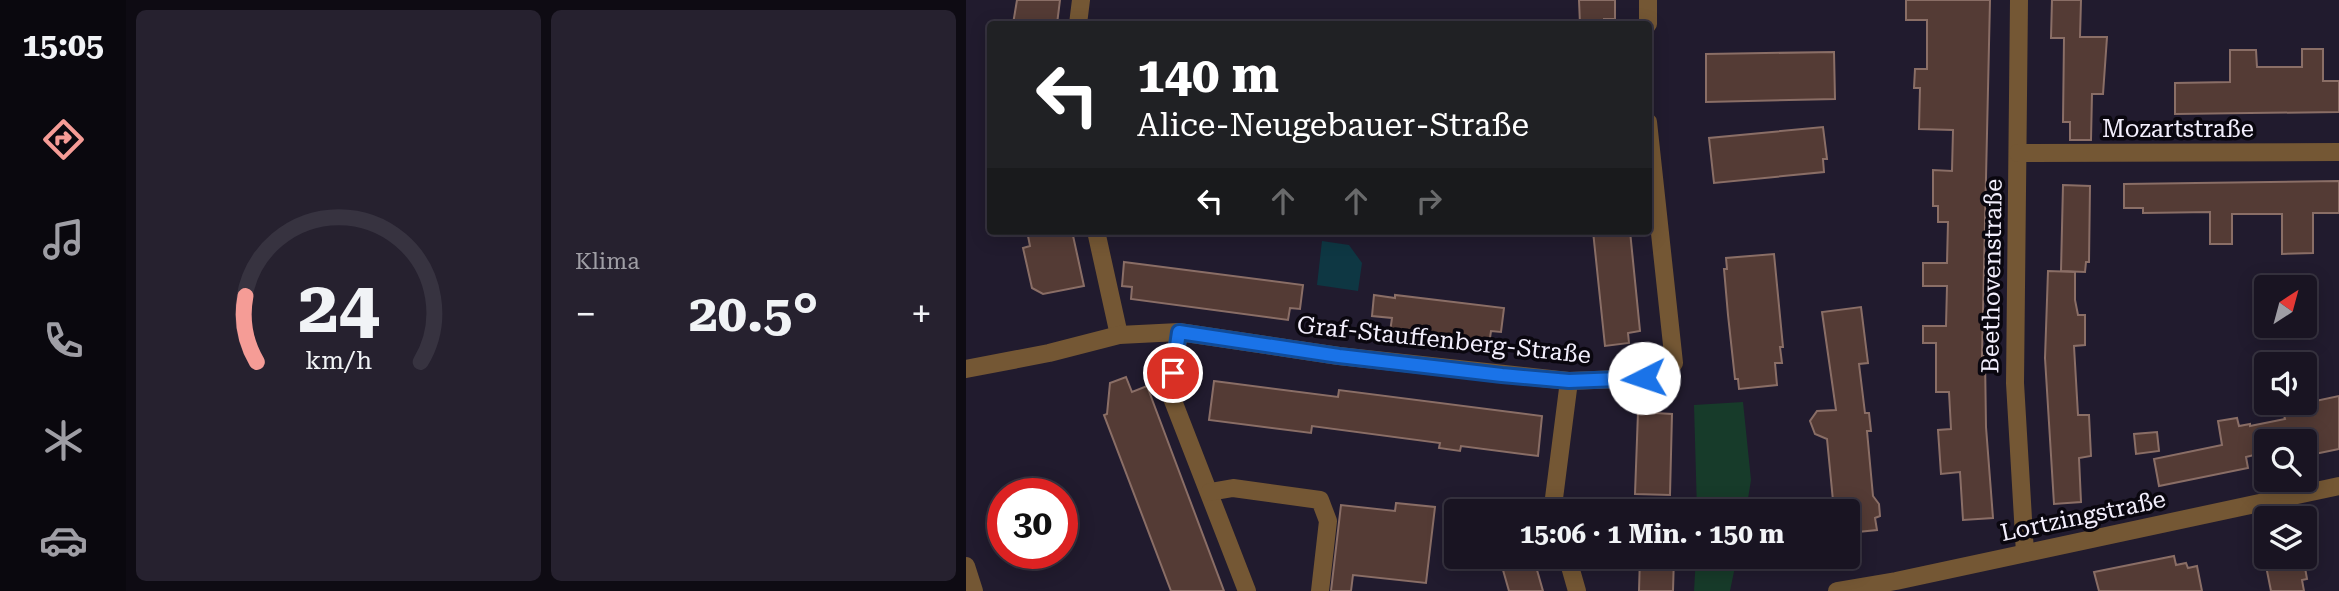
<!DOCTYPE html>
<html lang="de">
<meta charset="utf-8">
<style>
body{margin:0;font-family:"Roboto Serif",serif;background:#26212f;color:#f1f3f6;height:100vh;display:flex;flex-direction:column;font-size:26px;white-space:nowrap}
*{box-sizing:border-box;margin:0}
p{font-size:23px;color:#9f9ea5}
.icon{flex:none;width:38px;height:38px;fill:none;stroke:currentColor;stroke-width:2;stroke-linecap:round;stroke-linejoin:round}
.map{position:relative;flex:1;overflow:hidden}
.side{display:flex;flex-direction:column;gap:10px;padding:10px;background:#0e0b13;width:840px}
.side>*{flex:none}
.hud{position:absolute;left:21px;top:21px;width:665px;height:214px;border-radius:7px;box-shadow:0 4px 18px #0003,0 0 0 2px #373340;background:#202124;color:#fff;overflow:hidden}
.needle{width:46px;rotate:36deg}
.tools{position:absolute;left:1288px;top:275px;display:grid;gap:14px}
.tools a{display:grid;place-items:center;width:63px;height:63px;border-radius:7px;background:#191422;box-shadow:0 4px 18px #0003,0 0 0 2px #373340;font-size:35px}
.speed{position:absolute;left:21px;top:478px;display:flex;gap:14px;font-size:35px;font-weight:700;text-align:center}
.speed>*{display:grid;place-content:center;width:91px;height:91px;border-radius:50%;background:#191422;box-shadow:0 4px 18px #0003,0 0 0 2px #373340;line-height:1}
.speed .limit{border:10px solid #d22;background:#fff;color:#111}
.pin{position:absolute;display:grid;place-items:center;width:60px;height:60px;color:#fff;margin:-30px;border:4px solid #fff;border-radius:50%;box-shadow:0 2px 7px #0007}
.me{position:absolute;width:77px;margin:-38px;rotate:266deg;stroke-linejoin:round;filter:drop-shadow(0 0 5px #0008)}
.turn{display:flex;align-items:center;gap:24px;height:147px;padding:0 35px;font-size:32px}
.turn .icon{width:91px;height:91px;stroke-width:2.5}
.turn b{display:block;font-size:49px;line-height:60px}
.lanes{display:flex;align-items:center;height:66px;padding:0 35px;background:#0003;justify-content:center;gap:35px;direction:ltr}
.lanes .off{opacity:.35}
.big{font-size:52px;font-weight:700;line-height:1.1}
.side .card{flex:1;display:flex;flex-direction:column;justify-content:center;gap:10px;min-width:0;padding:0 24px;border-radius:10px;background:#26212f}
.side .dial{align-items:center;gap:0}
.dial svg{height:182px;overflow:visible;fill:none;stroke:#373340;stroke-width:7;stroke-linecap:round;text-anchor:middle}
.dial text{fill:#f1f3f6;stroke:none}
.heat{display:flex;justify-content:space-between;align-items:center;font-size:38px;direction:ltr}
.side .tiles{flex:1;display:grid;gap:10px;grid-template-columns:repeat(2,1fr)}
.trip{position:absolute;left:478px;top:499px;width:416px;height:70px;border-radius:7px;background:#191422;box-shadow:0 4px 18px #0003,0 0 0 2px #373340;font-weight:700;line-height:70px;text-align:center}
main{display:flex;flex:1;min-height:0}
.tabs{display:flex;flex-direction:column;width:126px;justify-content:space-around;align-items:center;background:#0a080e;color:#9f9ea5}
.tabs .icon{width:49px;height:49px}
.tabs .on{color:#f59c96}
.tabs b{font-size:32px;color:#f1f3f6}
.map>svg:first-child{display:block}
.green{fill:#173b2a}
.water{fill:#0e3743}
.building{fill:#543b35;stroke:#8a6e66;stroke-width:2}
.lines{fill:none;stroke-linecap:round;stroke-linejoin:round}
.minor{stroke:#745734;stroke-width:18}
.tertiary{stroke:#745734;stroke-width:18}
.route-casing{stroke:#114b97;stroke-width:18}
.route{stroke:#1a73e8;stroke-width:12}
.labels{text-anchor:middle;stroke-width:7;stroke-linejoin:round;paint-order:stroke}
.street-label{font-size:24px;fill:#f3effd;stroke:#0a070f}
</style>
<main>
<nav class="tabs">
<b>15:05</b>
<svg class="icon on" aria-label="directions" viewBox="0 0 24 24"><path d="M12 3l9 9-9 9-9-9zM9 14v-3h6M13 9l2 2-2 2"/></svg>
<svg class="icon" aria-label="music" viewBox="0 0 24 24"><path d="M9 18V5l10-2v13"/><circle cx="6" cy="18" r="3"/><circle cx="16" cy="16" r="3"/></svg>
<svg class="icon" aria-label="phone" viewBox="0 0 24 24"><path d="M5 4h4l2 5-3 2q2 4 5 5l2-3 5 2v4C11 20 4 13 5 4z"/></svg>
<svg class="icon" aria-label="climate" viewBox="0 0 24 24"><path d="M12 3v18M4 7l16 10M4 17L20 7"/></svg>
<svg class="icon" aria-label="car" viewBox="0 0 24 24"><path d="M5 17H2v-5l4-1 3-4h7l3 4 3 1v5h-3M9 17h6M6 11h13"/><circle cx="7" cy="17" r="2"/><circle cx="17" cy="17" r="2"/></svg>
</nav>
<section class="side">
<div class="tiles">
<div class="card dial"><svg viewBox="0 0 100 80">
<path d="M14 69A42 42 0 1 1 86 69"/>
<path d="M14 69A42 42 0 0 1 9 40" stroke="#f59c96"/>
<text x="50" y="56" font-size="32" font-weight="700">24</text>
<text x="50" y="72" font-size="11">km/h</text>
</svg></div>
<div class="card"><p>Klima</p>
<div class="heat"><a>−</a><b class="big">20.5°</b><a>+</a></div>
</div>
</div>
</section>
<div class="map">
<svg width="1373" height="591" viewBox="0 0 1373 591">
<rect width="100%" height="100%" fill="#211b2e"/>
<!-- green -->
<g class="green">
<polygon points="777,402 785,480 780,511 731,511 728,405"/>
<polygon points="730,557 771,557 764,591 728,591"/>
</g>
<!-- water -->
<polygon class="water" points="356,241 383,245 396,263 392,291 351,285"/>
<!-- building -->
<g class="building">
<polygon points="51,0 94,0 91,24 47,24"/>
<polygon points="613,0 649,0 649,19 638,19 638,24 614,24"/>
<polygon points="940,0 1024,0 1016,356 1019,356 1020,427 1027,518 997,520 994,472 975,474 972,430 985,429 983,392 970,392 970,343 957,343 957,326 980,326 981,286 957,286 957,263 981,263 982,222 972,222 972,206 967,206 967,170 986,171 987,130 953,129 954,88 948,88 949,69 961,69 961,20 940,20"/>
<polygon points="1086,0 1115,0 1114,37 1141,37 1137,94 1126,94 1125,140 1104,140 1104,122 1097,122 1098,38 1085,38"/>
<polygon points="1336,49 1357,49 1357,81 1373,81 1373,112 1209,114 1209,83 1264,82 1264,50 1290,50 1291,67 1336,67"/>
<polygon points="868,52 869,99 740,102 740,54"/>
<polygon points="857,127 861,159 857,159 858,172 748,183 743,138"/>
<polygon points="1373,181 1373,213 1347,213 1347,253 1316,254 1316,214 1266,214 1266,244 1244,244 1244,212 1177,213 1177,208 1158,208 1158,184"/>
<polygon points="1097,185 1124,186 1123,262 1120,262 1119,272 1095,271"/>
<polygon points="61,231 106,231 118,286 77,294 66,288 57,248 64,246"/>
<polygon points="627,231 664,231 674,331 662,333 663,343 639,346"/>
<polygon points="808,254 817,347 814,347 816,363 809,363 811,385 773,389 772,379 769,379 762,315 758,269 761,269 760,258"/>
<polygon points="158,262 337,285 334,309 324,308 322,320 165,299 166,287 156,286"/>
<polygon points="1082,271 1109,272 1109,300 1112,315 1119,315 1119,345 1108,346 1112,415 1123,415 1125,456 1113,458 1115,502 1088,504 1079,358"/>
<polygon points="408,295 429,298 429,295 538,308 535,332 525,331 523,345 424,332 426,318 406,316"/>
<polygon points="895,307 902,363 893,364 899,413 903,413 905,431 901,431 907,496 913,504 914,516 909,518 911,530 882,533 882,511 868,511 861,439 849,434 844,421 851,411 870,410 856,312"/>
<polygon points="160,377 166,392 181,386 258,591 205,591 138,415 141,414 144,383"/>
<polygon points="248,381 372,397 373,390 576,416 572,456 495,446 494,451 473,448 474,443 346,426 345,433 243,420"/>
<polygon points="1373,396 1373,449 1339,456 1339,441 1300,441 1300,452 1280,457 1282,468 1193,486 1188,459 1256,445 1252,421 1271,418 1273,426 1284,424 1284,426 1319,419 1316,408"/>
<polygon points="672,412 706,414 704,495 669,494"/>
<polygon points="1191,432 1193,451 1170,454 1168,434"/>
<polygon points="430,503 469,507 460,583 387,575 385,591 365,591 375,505 429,511"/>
<polygon points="533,556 567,556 577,591 543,591"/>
<polygon points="674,556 708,556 707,591 673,591"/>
<polygon points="1208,556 1210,565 1220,563 1222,568 1231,566 1236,591 1133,591 1128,572"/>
<polygon points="1298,556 1337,556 1341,579 1336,580 1338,591 1305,591"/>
</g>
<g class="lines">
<!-- minor -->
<g class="minor">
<polyline points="682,0 682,24"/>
<polyline points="1053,0 1049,383 1059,553"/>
<polyline points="112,24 115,0"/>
<polyline points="1052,153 1373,152"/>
<polyline points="130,231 153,335"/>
<polyline points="213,332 204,393 281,591"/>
<polyline points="0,369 83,353 153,335 213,332 373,356 603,381 678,378 700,373 708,363 682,122"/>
<polyline points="244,492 267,488 354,500 362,521 354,591"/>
<polyline points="588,511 587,506 603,381"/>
<polyline points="601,556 611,591"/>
<polyline points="871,591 930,581 1373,486"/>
</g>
<!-- tertiary -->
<polyline class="tertiary" points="0,566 8,591"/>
</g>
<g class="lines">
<defs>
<polyline id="route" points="207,373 213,332 373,356 536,375 603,381 678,378"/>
</defs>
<!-- route casing -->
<use href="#route" class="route-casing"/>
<!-- route -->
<use href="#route" class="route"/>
</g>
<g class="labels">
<!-- street labels -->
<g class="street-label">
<text x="1212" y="137">Mozartstraße</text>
<text transform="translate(1026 276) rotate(-89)" y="8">Beethovenstraße</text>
<text transform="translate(478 340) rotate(6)" y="8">Graf-Stauffenberg-Straße</text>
<text transform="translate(1117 516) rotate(-12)" y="8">Lortzingstraße</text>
</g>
</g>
</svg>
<div class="tools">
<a><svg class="needle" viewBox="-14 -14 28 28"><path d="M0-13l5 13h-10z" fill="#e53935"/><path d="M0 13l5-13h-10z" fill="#9f9ea5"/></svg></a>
<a><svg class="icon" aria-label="sound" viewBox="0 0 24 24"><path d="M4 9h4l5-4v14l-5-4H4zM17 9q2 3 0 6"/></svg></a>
<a><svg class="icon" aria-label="search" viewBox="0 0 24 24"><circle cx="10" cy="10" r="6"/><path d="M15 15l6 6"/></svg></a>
<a><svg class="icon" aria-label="layers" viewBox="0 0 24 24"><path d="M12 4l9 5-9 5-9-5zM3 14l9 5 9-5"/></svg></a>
</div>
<div class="speed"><div class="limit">30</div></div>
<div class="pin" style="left:207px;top:373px;background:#d93025"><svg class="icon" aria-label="arrive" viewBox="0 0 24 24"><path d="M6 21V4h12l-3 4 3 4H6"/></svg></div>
<svg class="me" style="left:678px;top:378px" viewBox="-20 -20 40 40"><circle r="19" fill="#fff"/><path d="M0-13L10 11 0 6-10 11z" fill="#1a73e8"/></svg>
<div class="trip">15:06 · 1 Min. · 150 m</div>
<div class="hud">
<div class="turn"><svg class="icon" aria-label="left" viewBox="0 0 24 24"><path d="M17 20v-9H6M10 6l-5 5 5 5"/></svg><div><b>140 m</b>Alice-Neugebauer-Straße</div></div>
<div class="lanes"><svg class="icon" aria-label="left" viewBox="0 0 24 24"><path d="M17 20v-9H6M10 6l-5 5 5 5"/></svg><svg class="icon off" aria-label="ahead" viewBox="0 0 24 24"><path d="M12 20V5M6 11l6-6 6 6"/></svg><svg class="icon off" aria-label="ahead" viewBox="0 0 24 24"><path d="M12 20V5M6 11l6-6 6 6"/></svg><svg class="icon off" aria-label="right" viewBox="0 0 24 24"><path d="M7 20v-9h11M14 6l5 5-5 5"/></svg></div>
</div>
</div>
</main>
